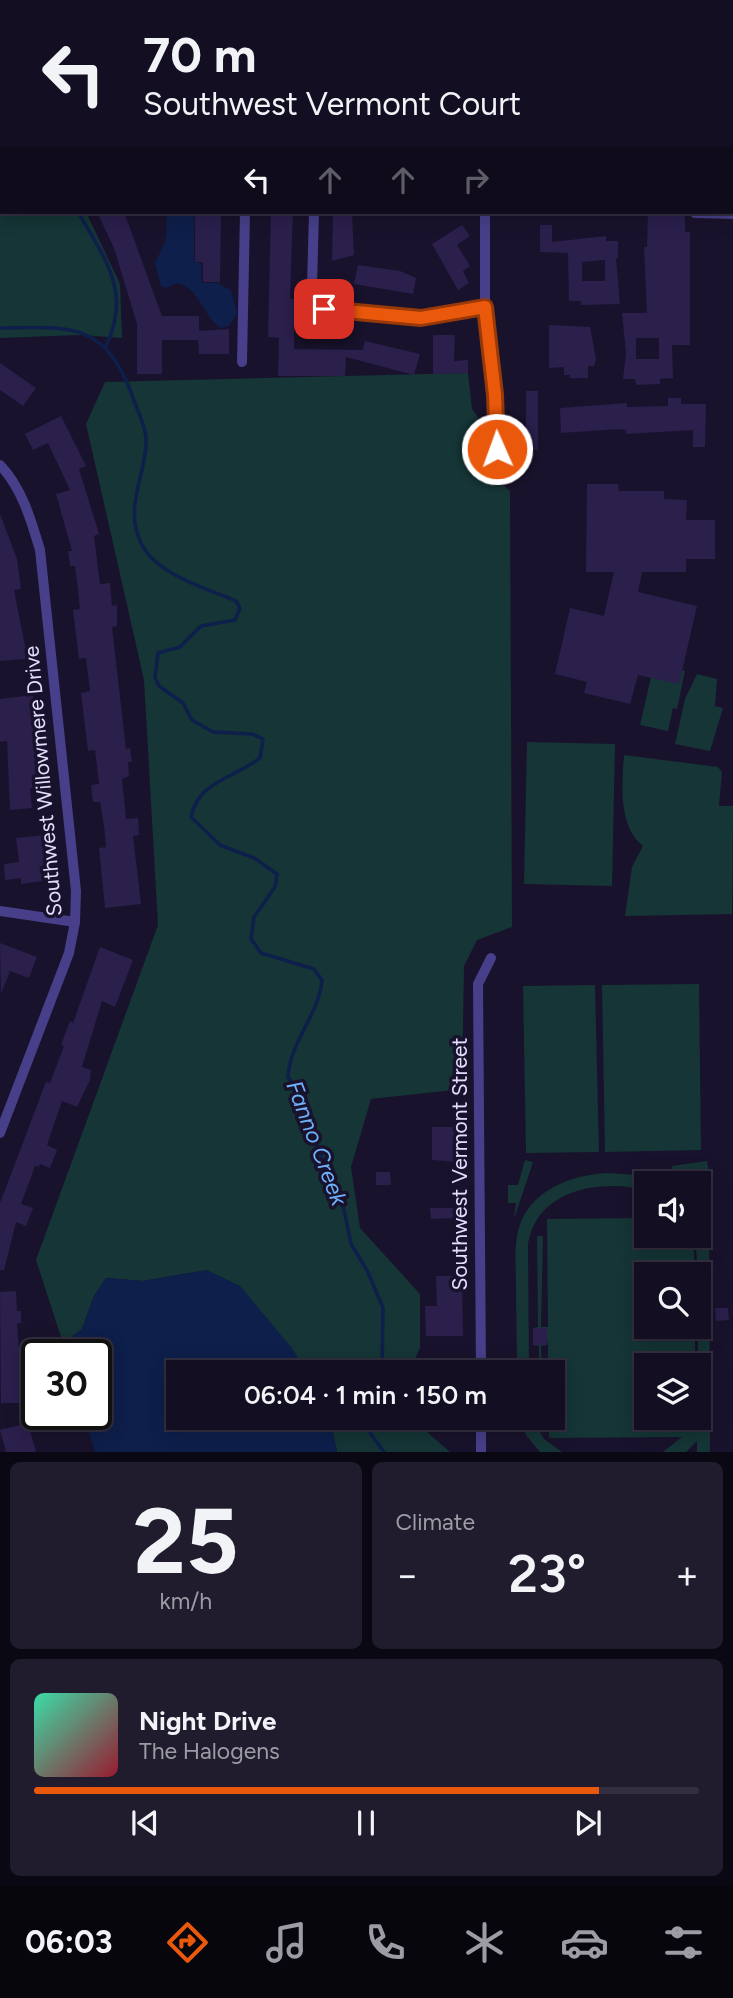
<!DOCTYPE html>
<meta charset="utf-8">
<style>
body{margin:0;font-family:Figtree,sans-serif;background:#201c2e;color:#f1f3f6;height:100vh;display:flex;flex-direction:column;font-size:26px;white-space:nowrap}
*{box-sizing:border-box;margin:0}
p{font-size:23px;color:#9d9ca5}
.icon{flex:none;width:38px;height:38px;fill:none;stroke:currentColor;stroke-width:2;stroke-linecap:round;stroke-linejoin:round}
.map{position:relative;height:1452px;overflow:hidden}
.panel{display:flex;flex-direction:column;gap:10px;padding:10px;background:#0a0812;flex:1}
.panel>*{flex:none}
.hud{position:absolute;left:0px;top:0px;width:733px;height:214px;box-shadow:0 4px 18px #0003,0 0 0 2px #322e3f;background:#130e21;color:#f1f3f6;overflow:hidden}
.fabs{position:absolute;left:634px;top:1171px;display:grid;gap:14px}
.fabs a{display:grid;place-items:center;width:77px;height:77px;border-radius:0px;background:#130e21;box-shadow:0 4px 18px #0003,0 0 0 2px #322e3f;font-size:35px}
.speed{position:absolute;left:21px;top:1339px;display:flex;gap:14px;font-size:35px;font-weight:700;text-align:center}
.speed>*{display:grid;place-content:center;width:91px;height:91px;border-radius:50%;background:#130e21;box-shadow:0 4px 18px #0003,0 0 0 2px #322e3f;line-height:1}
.speed .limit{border:4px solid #111;border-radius:10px;background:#fff;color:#111}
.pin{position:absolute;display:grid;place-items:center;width:60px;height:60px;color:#fff;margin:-30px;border-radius:14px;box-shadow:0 4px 10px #0006}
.me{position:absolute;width:77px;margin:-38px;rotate:358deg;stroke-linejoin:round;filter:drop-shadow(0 0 5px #0008)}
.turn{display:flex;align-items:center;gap:24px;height:147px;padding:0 28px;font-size:32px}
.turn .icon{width:91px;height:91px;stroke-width:2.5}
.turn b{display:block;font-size:49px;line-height:60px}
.lanes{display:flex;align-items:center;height:66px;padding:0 28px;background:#0003;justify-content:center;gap:35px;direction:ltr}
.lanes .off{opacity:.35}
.big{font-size:52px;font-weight:600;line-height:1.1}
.panel .widget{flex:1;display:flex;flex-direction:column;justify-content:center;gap:10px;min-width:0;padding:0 24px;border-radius:10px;background:#201c2e}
.panel .dial{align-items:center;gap:0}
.dial b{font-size:91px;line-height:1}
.song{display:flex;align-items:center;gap:21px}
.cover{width:84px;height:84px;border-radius:10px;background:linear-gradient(135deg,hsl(160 70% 55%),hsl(350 70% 35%))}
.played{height:7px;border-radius:4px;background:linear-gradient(90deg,#ea580c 85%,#322e3f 85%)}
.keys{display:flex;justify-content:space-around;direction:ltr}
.heat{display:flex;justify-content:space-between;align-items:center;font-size:38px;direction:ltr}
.panel .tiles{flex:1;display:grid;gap:10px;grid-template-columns:1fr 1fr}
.widget:last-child{grid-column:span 2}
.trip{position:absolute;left:166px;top:1360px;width:399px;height:70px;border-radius:0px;background:#130e21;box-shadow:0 4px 18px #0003,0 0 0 2px #322e3f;font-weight:600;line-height:70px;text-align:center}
.menu{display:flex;height:112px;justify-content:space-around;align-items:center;background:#08060d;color:#9d9ca5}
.menu .icon{width:49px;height:49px}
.menu .selected{color:#ea580c}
.menu b{font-size:32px;color:#f1f3f6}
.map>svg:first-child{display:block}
.green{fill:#153536}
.water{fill:#0d1f4a}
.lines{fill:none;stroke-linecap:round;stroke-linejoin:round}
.stream{stroke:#0d1f4a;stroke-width:3.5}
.building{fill:#2b1f4c;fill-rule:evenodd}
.street{stroke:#473f89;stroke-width:10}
.route-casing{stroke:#983908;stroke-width:18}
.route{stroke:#ea580c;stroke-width:12}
.labels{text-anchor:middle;stroke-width:7;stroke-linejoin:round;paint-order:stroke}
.street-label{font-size:21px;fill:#e4defe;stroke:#19122c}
.water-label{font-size:23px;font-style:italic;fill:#6fb0fb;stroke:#19122c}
</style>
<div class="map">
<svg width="733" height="1452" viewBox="0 0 733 1452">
<rect width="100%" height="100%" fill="#19122c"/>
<!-- green -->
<g class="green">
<polygon points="0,0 24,2 2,2 2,212 86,212 120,284 122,338 80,335 0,338"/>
<polygon points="468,373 472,409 488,431 489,472 510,491 512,927 477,940 464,966 462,1083 453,1090 371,1099 351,1167 360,1228 420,1294 420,1348 409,1372 307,1372 290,1346 207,1270 143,1281 106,1278 94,1296 82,1329 63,1343 36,1260 158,925 144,680 86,424 105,382"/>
<polygon points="654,664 685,671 677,709 673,708 668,731 640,725"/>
<polygon points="697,674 717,679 715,706 723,708 710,751 675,744 685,699"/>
<polygon points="527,742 615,744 612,886 524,884"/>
<path d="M624 755 718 767 722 772 719 806H733L732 914 625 916 632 867 643 846C618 827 622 783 624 755Z"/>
<polygon points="699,984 701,1150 605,1152 602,985"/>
<polygon points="595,985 599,1152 526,1153 523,986"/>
<polygon points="525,1160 533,1162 514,1219 516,1203 508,1203 508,1185 518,1185"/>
<polygon points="707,1161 709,1172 702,1186 672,1171 672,1166"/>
<path d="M607 1173 637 1175 663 1183H646V1190C600 1179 537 1189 528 1244L529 1372H517C517 1343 516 1314 516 1285 516 1268 514 1248 518 1231 528 1191 570 1175 607 1173Z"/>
<polygon points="698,1207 709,1207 710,1452 697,1452 697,1441 686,1452 663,1452 682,1437 549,1438 549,1418 553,1418 553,1372 548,1372 548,1340 547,1345 541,1346 542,1372 539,1372 539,1346 533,1345 533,1328 538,1327 537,1236 543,1236 541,1327 548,1327 547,1219 646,1218 646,1236 693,1236 695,1274 646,1274 646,1326 695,1327 695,1365 646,1365 646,1418 693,1418 687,1432 695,1418 698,1418 698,1274 695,1236 698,1236"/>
<polygon points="330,1418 411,1418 450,1452 337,1452"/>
<polygon points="519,1418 532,1418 544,1439 562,1452 540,1452 526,1435"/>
</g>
<!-- water -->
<g class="water">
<path d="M167 212H194V262L201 263 202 283H217L231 290 237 313 229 326 221 328C202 316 202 291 178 283L166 288 161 286 155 263 166 240Z"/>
<polygon points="207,1270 240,1286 290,1346 307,1372 178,1372 178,1418 330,1418 337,1452 95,1452 84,1414 96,1414 96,1354 66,1354 63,1343 82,1329 94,1296 106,1278 143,1281"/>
</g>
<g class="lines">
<!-- stream -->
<g class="stream">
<polyline points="13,0 13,2"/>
<path d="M78 212C105 259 132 292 106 346"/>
<path d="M0 328C71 327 104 321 132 395 137 411 148 429 146 446 143 481 124 510 142 545 158 575 206 588 236 601L240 608 235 620 201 626 180 647 158 653 155 678 159 686 183 703 192 720 213 732 252 734 263 739 260 758C235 778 198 781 191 817L220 845 254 858 277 874 275 887 254 917 251 939 261 953 314 969 322 980C319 1015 290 1041 288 1077L306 1103 313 1121 316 1143 344 1210 351 1244 368 1272 383 1308 382 1372"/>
<polyline points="369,1418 370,1433 384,1452"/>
</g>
</g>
<!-- building -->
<g class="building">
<polygon points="97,212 124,212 162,316 199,316 199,331 229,329 229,354 199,354 198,340 162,340 162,374 137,374 137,324 114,248"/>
<polygon points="195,212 221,212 220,282 203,282 203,262 195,262"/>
<polygon points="271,212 293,212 290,299 294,299 294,349 363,350 365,341 420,354 414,375 346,357 345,376 278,376 279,338 268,337"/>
<polygon points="333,212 352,213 354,255 332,261"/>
<path d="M648 212H685V232H690V345H672L673 378 660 379V384L636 385 635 379H623L626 354 622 313H647L644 247H647ZM636 338H659V359H636Z"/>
<polygon points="462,225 470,236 457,245 470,266 463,271 469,283 458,290 432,244"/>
<path d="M540 225H552V242L606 236V241H618V258H616L620 304 581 305V301H569L568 253 540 252ZM605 260V281H582V262Z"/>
<polygon points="358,265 400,271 416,278 413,294 354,284"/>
<polygon points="549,325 590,327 596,359 594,366 588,366 588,378 570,378 570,375 564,375 564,367 549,368"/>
<polygon points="433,335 455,335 454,361 468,360 468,373 433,374"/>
<polygon points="0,363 36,388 23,406 0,390"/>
<rect x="526" y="391" width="12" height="59"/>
<polygon points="668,398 681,398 681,404 706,404 705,447 693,447 693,430 626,434 626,430 619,429 561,433 560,408 627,403 627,407 668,406"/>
<polygon points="61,416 86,466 79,469 99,534 94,536 100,584 110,583 112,606 117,605 117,626 112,627 126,749 130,748 132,762 128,762 129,776 122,779 126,819 138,818 139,835 133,836 141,904 105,908 99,848 106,847 104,826 100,802 93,802 91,785 99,784 95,750 88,751 81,693 90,691 86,658 79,659 73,610 80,609 78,589 75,566 70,566 68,551 72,551 56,494 70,490 48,443 33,450 25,434"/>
<polygon points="587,484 618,484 619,491 664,491 664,499 687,500 686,520 715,520 715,559 686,559 686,572 642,572 638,592 697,606 679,684 638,675 630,704 584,693 587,682 555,674 570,608 604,616 614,572 586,572"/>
<polygon points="0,514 17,559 21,589 14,590 27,656 26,659 0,661"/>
<polygon points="33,695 40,778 34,779 35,788 30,788 32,808 10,810 7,741 0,742 0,699"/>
<polygon points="44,835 50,880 21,884 21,878 5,880 4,864 19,862 16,838"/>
<polygon points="0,943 37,957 29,978 10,971 1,994"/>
<polygon points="100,947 133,960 115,1007 102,1001 82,1067 91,1070 90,1080 77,1107 62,1101 47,1145 57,1150 50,1168 40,1164 39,1167 35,1166 21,1204 33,1208 26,1226 16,1222 4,1270 0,1270 0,1203 46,1082 50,1083 64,1046 61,1045 70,1021 73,1023"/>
<polygon points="432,1127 457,1127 460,1146 457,1146 457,1162 432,1160"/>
<polygon points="376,1172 390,1172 391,1185 376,1185"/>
<polygon points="430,1208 456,1208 456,1218 431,1219"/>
<polygon points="436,1276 462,1276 463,1336 426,1336 425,1306 437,1306"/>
<polygon points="16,1291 17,1311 21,1311 21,1323 17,1323 19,1349 23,1349 24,1364 19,1364 21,1403 1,1403 0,1292"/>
<polygon points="715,1308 728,1308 729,1320 716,1321"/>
<rect x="533" y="1328" width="14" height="17"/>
<polygon points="28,1423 36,1452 6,1452 0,1430"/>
</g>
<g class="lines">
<!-- street -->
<g class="street">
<polyline points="92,0 93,2"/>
<polyline points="491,2 492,0"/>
<polyline points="314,212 312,286 324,309 420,318 485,307"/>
<polyline points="485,212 485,307 500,467"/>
<polyline points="695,213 733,214"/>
<polyline points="242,362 245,212"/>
<path d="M0 465C22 488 31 520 40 550L76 891 75 922 69 953 0 1133"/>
<polyline points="0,911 75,922"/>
<polyline points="481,1372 478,984 491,958"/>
<polyline points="481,1418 481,1452"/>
</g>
</g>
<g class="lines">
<defs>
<polyline id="route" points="324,309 421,318 485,307 495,395 497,449"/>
</defs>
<!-- route casing -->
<use href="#route" class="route-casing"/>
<!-- route -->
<use href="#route" class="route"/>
</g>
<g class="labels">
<!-- street labels -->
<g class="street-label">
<text transform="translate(43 781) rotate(-95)" y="7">Southwest Willowmere Drive</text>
<text transform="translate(460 1164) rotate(-90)" y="7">Southwest Vermont Street</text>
</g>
<!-- water labels -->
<g class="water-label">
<text transform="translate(317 1143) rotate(69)" y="8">Fanno Creek</text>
</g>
</g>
</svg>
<div class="fabs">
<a><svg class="icon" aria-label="sound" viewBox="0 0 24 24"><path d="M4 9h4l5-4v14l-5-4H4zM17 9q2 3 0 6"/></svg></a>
<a><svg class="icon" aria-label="search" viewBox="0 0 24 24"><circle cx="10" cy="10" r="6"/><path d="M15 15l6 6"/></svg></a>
<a><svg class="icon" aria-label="layers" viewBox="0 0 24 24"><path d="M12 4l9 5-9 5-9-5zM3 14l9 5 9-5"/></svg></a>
</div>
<div class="speed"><div class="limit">30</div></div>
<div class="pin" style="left:324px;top:309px;background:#d93025"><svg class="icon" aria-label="arrive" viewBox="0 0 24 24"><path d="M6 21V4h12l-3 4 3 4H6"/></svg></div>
<svg class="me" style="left:497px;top:449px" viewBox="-20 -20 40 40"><circle r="17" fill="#ea580c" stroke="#fff" stroke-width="3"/><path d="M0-11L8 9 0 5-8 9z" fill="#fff"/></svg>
<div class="trip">06:04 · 1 min · 150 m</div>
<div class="hud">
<div class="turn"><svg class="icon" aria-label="left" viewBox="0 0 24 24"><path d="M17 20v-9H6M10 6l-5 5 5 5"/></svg><div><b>70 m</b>Southwest Vermont Court</div></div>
<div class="lanes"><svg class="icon" aria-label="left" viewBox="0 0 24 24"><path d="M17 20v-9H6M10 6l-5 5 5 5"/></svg><svg class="icon off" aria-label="ahead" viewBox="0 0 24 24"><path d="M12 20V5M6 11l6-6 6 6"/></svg><svg class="icon off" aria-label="ahead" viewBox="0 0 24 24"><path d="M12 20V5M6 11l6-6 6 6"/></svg><svg class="icon off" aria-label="right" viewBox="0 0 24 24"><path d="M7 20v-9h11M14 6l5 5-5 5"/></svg></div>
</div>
</div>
<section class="panel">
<div class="tiles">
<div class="widget dial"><b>25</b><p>km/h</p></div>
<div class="widget"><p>Climate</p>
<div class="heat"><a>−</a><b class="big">23°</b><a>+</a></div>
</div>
<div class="widget">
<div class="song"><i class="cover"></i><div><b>Night Drive</b><p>The Halogens</p></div></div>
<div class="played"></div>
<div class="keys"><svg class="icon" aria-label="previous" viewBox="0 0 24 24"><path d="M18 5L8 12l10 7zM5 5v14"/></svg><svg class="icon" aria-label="pause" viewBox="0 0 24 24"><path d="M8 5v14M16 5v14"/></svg><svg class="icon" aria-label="next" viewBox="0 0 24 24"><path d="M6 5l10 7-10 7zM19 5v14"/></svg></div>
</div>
</div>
</section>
<nav class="menu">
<b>06:03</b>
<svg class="icon selected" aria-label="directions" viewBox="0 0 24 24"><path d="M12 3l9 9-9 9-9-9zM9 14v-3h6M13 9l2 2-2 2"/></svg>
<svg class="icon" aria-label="music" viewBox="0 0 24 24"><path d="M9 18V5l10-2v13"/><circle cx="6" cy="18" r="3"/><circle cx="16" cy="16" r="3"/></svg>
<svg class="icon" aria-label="phone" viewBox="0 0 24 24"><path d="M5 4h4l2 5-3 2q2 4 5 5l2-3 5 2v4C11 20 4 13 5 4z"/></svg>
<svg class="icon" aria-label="climate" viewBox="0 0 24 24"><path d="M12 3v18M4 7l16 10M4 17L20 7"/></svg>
<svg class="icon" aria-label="car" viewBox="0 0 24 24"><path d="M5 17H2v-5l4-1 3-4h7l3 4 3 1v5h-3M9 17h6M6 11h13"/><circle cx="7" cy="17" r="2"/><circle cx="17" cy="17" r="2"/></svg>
<svg class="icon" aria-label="filters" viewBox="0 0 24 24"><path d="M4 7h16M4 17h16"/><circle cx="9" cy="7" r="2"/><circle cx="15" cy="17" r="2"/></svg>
</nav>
